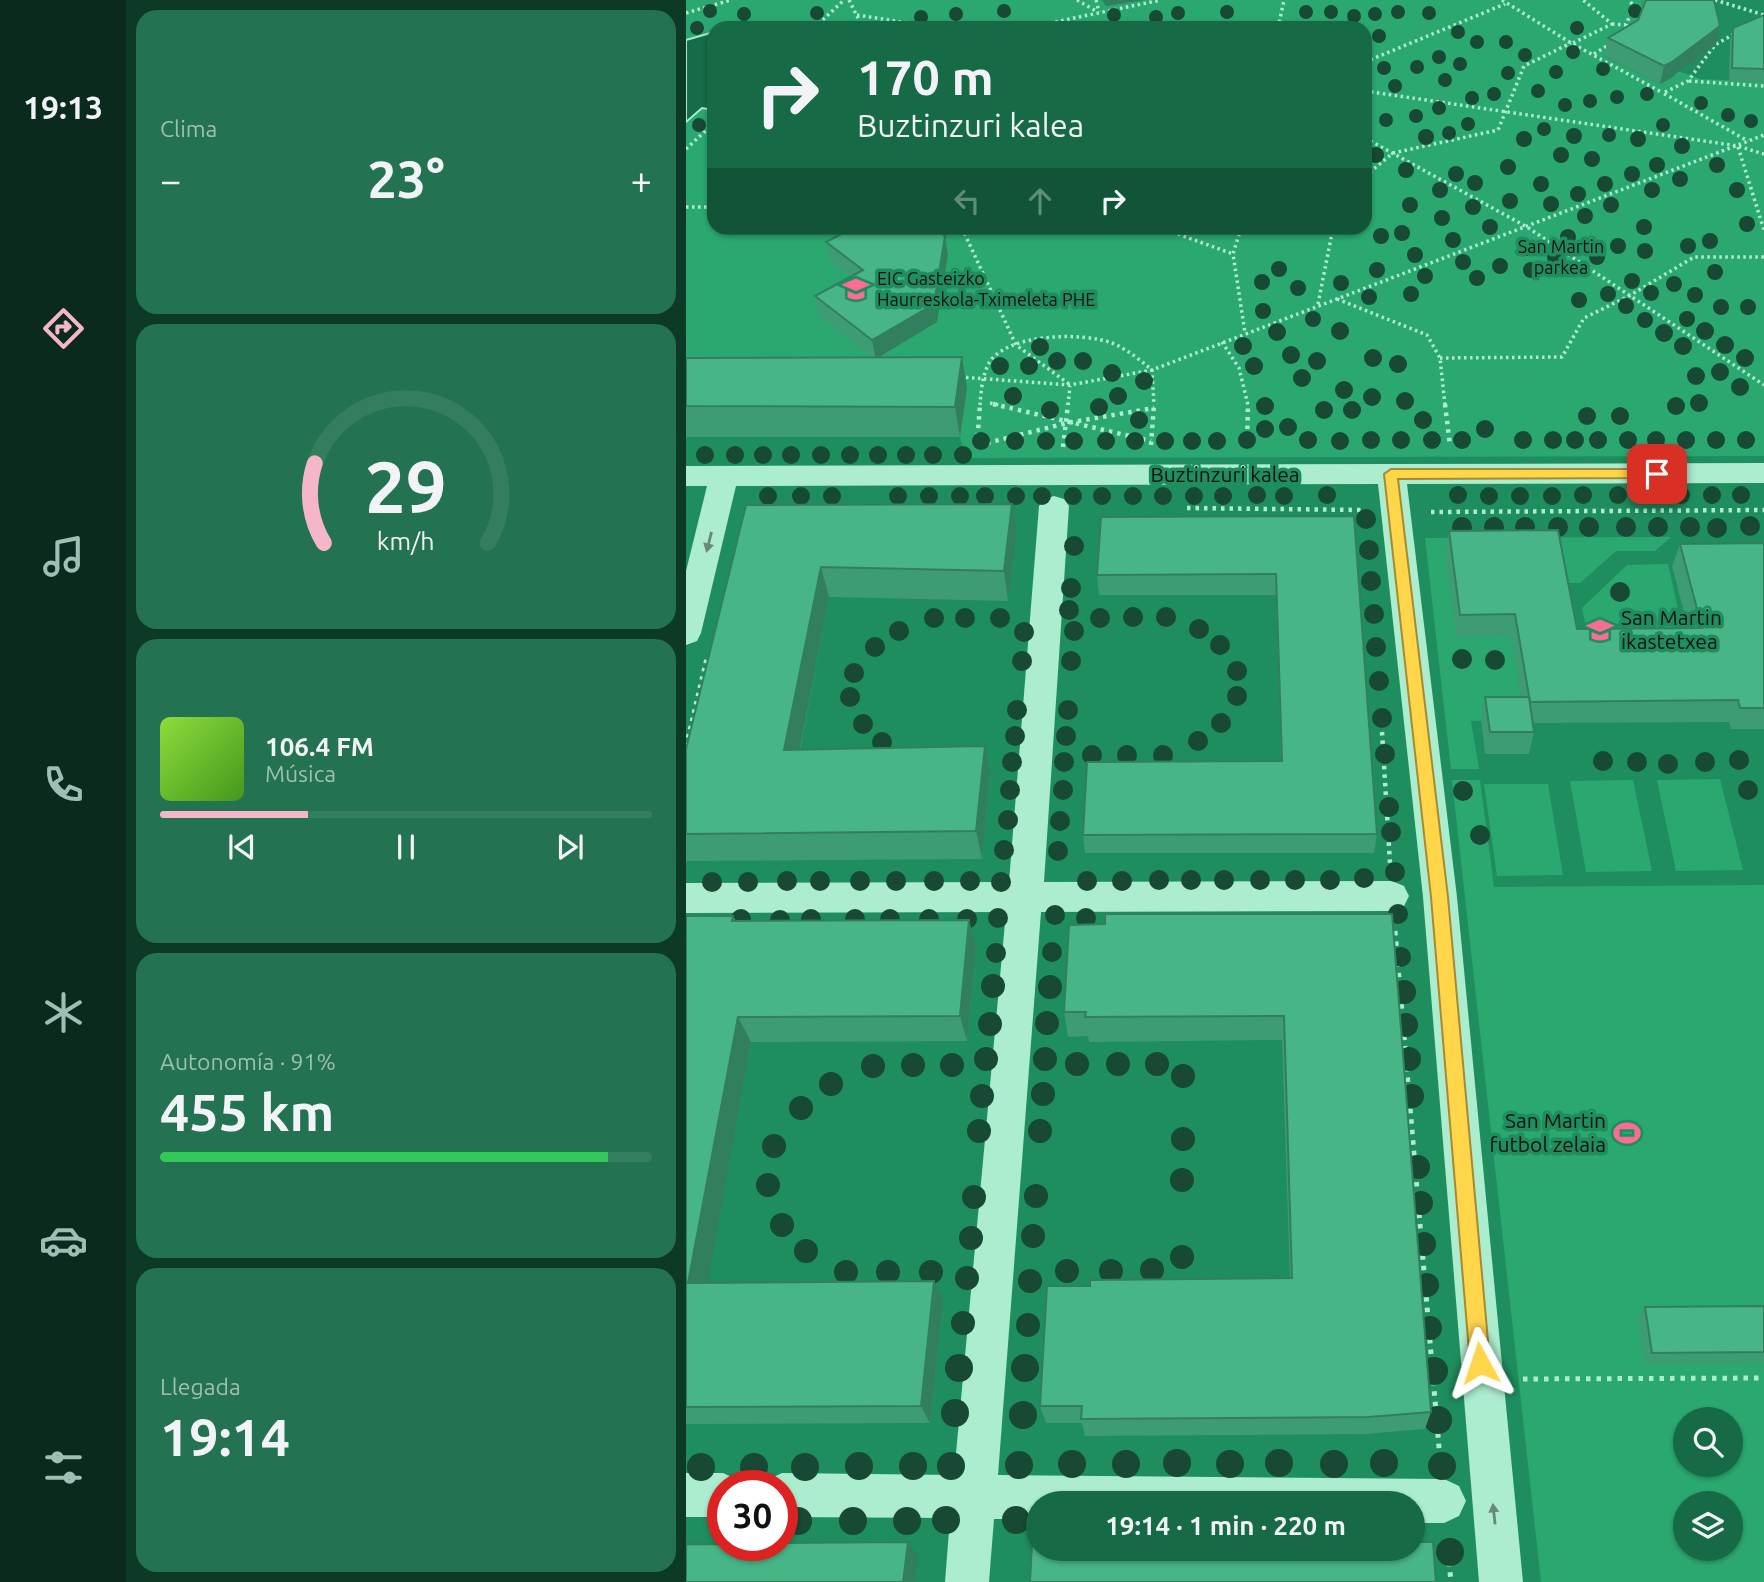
<!DOCTYPE html>
<html lang="es">
<meta charset="utf-8">
<style>
body{margin:0;font-family:Ubuntu,sans-serif;background:#237251;color:#f1f3f6;height:100vh;display:flex;flex-direction:column;font-size:26px;white-space:nowrap}
*{box-sizing:border-box;margin:0}
p{font-size:23px;color:#9ebfb3}
.icon{flex:none;width:38px;height:38px;fill:none;stroke:currentColor;stroke-width:2;stroke-linecap:round;stroke-linejoin:round}
.map{position:relative;flex:1;overflow:hidden}
.side{display:flex;flex-direction:column;gap:10px;padding:10px;background:#0c3a26;width:560px}
.side>*{flex:none}
.hud{position:absolute;left:21px;top:21px;width:665px;height:214px;border-radius:21px;box-shadow:0 2px 5px #0004;background:#166a46;color:#f1f3f6;overflow:hidden}
.buttons{position:absolute;left:987px;top:1407px;display:grid;gap:14px}
.buttons a{display:grid;place-items:center;width:70px;height:70px;border-radius:50%;background:#166a46;box-shadow:0 2px 5px #0004;font-size:35px}
.speed{position:absolute;left:21px;top:1470px;display:flex;gap:14px;font-size:35px;font-weight:700;text-align:center}
.speed>*{display:grid;place-content:center;width:91px;height:91px;border-radius:50%;background:#166a46;box-shadow:0 2px 5px #0004;line-height:1}
.speed .limit{border:10px solid #d22;background:#fff;color:#111}
.pin{position:absolute;display:grid;place-items:center;width:60px;height:60px;color:#fff;margin:-30px;border-radius:14px;box-shadow:0 4px 10px #0006}
.me{position:absolute;width:77px;margin:-38px;rotate:355deg;stroke-linejoin:round;filter:drop-shadow(0 0 5px #0008)}
.turn{display:flex;align-items:center;gap:24px;height:147px;padding:0 35px;font-size:32px}
.turn .icon{width:91px;height:91px;stroke-width:2.5}
.turn b{display:block;font-size:49px;line-height:60px}
.lanes{display:flex;align-items:center;height:66px;padding:0 35px;background:#0003;justify-content:center;gap:35px;direction:ltr}
.lanes .off{opacity:.35}
.big{font-size:52px;font-weight:700;line-height:1.1}
.side .card{flex:1;display:flex;flex-direction:column;justify-content:center;gap:10px;min-width:0;padding:0 24px;border-radius:21px;background:#237251}
.side .dial{align-items:center;gap:0}
.dial svg{height:182px;overflow:visible;fill:none;stroke:#357d5f;stroke-width:7;stroke-linecap:round;text-anchor:middle}
.dial text{fill:#f1f3f6;stroke:none}
.song{display:flex;align-items:center;gap:21px}
.cover{width:84px;height:84px;border-radius:10px;background:linear-gradient(135deg,hsl(90 70% 55%),hsl(100 70% 35%))}
.played{height:7px;border-radius:4px;background:linear-gradient(90deg,#f6b6ca 30%,#357d5f 30%)}
.keys{display:flex;justify-content:space-around;direction:ltr}
.heat{display:flex;justify-content:space-between;align-items:center;font-size:38px;direction:ltr}
.charge{height:10px;border-radius:5px;background:linear-gradient(90deg,#34c759 91%,#357d5f 0)}
.trip{position:absolute;left:340px;top:1491px;width:399px;height:70px;border-radius:35px;background:#166a46;box-shadow:0 2px 5px #0004;font-weight:700;line-height:70px;text-align:center}
main{display:flex;flex:1;min-height:0}
.tab-bar{display:flex;flex-direction:column;width:126px;justify-content:space-around;align-items:center;background:#092a1c;color:#9ebfb3}
.tab-bar .icon{width:49px;height:49px}
.tab-bar .selected{color:#f6b6ca}
.tab-bar b{font-size:32px;color:#f1f3f6}
.map>svg:first-child{display:block}
.green{fill:#2ba870;fill-rule:evenodd}
.water{fill:#156c48;stroke:#a0eeca;stroke-width:2}
.lines{fill:none;stroke-linecap:round;stroke-linejoin:round}
.path-far2{stroke:#acedd0;stroke-width:3.5;stroke-dasharray:2.5 3.5;stroke-linecap:butt}
.path-far1{stroke:#acedd0;stroke-width:4.5;stroke-dasharray:3.5 5;stroke-linecap:butt}
.path{stroke:#acedd0;stroke-width:5;stroke-dasharray:4.5 6;stroke-linecap:butt}
.street{fill:#acedd0;fill-rule:evenodd}
.tree{fill:#174934}
.wall{fill:#3d9c72}
.shaded-wall{fill:#327f5d}
.building{fill:#47b585;stroke:#327f5d;stroke-width:2}
.oneway{fill:#668a7a}
.route{fill:#ffd54a;stroke:#a68a30;stroke-width:2}
.labels{text-anchor:middle;stroke-width:7;stroke-linejoin:round;paint-order:stroke}
.far-park-label{font-size:18px;fill:#111;stroke:#1e8e5e}
.far-poi-label{font-size:18px;fill:#111;stroke:#1e8e5e;text-anchor:start}
.street-label{font-size:21px;fill:#111;stroke:#1e8e5e}
.poi-label{font-size:21px;fill:#111;stroke:#1e8e5e;text-anchor:start}
</style>
<main>
<nav class="tab-bar">
<b>19:13</b>
<svg class="icon selected" aria-label="directions" viewBox="0 0 24 24"><path d="M12 3l9 9-9 9-9-9zM9 14v-3h6M13 9l2 2-2 2"/></svg>
<svg class="icon" aria-label="music" viewBox="0 0 24 24"><path d="M9 18V5l10-2v13"/><circle cx="6" cy="18" r="3"/><circle cx="16" cy="16" r="3"/></svg>
<svg class="icon" aria-label="phone" viewBox="0 0 24 24"><path d="M5 4h4l2 5-3 2q2 4 5 5l2-3 5 2v4C11 20 4 13 5 4z"/></svg>
<svg class="icon" aria-label="climate" viewBox="0 0 24 24"><path d="M12 3v18M4 7l16 10M4 17L20 7"/></svg>
<svg class="icon" aria-label="car" viewBox="0 0 24 24"><path d="M5 17H2v-5l4-1 3-4h7l3 4 3 1v5h-3M9 17h6M6 11h13"/><circle cx="7" cy="17" r="2"/><circle cx="17" cy="17" r="2"/></svg>
<svg class="icon" aria-label="filters" viewBox="0 0 24 24"><path d="M4 7h16M4 17h16"/><circle cx="9" cy="7" r="2"/><circle cx="15" cy="17" r="2"/></svg>
</nav>
<section class="side">
<div class="card"><p>Clima</p>
<div class="heat"><a>−</a><b class="big">23°</b><a>+</a></div>
</div>
<div class="card dial"><svg viewBox="0 0 100 80">
<path d="M14 69A42 42 0 1 1 86 69"/>
<path d="M14 69A42 42 0 0 1 10 34" stroke="#f6b6ca"/>
<text x="50" y="56" font-size="32" font-weight="700">29</text>
<text x="50" y="72" font-size="11">km/h</text>
</svg></div>
<div class="card">
<div class="song"><i class="cover"></i><div><b>106.4 FM</b><p>Música</p></div></div>
<div class="played"></div>
<div class="keys"><svg class="icon" aria-label="previous" viewBox="0 0 24 24"><path d="M18 5L8 12l10 7zM5 5v14"/></svg><svg class="icon" aria-label="pause" viewBox="0 0 24 24"><path d="M8 5v14M16 5v14"/></svg><svg class="icon" aria-label="next" viewBox="0 0 24 24"><path d="M6 5l10 7-10 7zM19 5v14"/></svg></div>
</div>
<div class="card"><p>Autonomía · 91%</p><b class="big">455 km</b><div class="charge"></div></div>
<div class="card"><p>Llegada</p><b class="big">19:14</b></div>
</section>
<div class="map">
<svg width="1078" height="1582" viewBox="0 0 1078 1582">
<rect width="100%" height="100%" fill="#1e8e5e"/>
<!-- green -->
<g class="green">
<path d="M0 0H416L420 6 458 0H955L958 14 919 57 974 84 989 76V70L1015 79 1078 82V456L279 458 274 437 280 388H0ZM28 28H679V228H28Z"/>
<polygon points="985,537 969,551 930,551 894,583 873,583 883,636 832,681 838,719 785,721 793,769 765,769 739,538"/>
<polygon points="982,564 1000,646 904,646 896,608 941,565"/>
<polygon points="1034,779 1057,870 990,871 971,780"/>
<path d="M766 780H794L808 887 1078 885V1582H855ZM999 1419H1045V1465H999ZM999 1503H1045V1549H999Z"/>
<polygon points="947,780 966,871 900,872 884,781"/>
<polygon points="798,784 862,784 877,875 811,876"/>
</g>
<!-- water -->
<polygon class="water" points="28,32 28,94 23,98 28,100 28,110 16,108 0,122 0,40"/>
<g class="lines">
<!-- path-far2 -->
<g class="path-far2">
<polyline points="163,0 177,28"/>
<polyline points="391,0 412,12"/>
<polyline points="410,0 413,12"/>
<polyline points="816,0 885,43 977,93"/>
<polyline points="1029,0 1078,15"/>
<polyline points="0,13 45,0"/>
<polyline points="171,15 254,28"/>
<polyline points="926,24 940,25"/>
<polyline points="128,28 158,0"/>
<polyline points="340,28 475,0"/>
<polyline points="592,28 598,0"/>
<polyline points="938,32 947,5 943,0"/>
<polyline points="1048,34 1029,45 1002,81 977,93 1062,141"/>
<polyline points="887,43 926,24 897,0"/>
<polyline points="908,54 924,44"/>
<polyline points="679,62 819,4"/>
<polyline points="1003,81 1078,86"/>
<polyline points="679,91 1052,146 1078,154"/>
<polyline points="679,138 841,227 1078,385"/>
<polyline points="1052,147 1078,230"/>
<polyline points="0,149 28,123"/>
<polyline points="679,176 707,153 812,130 838,66 885,43"/>
<polyline points="0,207 28,207"/>
<polyline points="276,228 330,345 383,384"/>
<polyline points="475,228 547,254"/>
<polyline points="555,228 547,254 559,333"/>
<polyline points="651,299 741,335 754,358 759,405"/>
<polyline points="632,304 647,228"/>
<polyline points="536,342 553,368 562,405"/>
<polyline points="754,358 876,357 898,318 943,296 1008,257 1078,257"/>
<polyline points="274,377 384,385 466,370 1078,135"/>
<polyline points="304,403 313,405"/>
<path d="M294 405C295 392 296 376 303 363 321 333 397 332 426 343 441 349 454 360 466 370L468 405"/>
<polyline points="382,405 384,386"/>
</g>
<!-- path-far1 -->
<g class="path-far1">
<polyline points="307,404 465,441"/>
<polyline points="759,404 764,446"/>
<polyline points="301,443 381,423 468,408"/>
<polyline points="291,445 294,404"/>
<polyline points="465,445 468,404"/>
<polyline points="561,446 562,404"/>
<polyline points="377,447 382,404"/>
<polyline points="501,508 675,510"/>
<polyline points="745,512 1078,510"/>
<polyline points="696,732 704,863"/>
<polyline points="0,746 21,657"/>
</g>
<!-- path -->
<g class="path">
<polyline points="709,931 754,1459"/>
<polyline points="837,1379 1078,1378"/>
<polyline points="761,1541 765,1582"/>
</g>
<!-- street -->
<g class="street">
<polygon points="1078,463 1078,483 721,484 771,897 837,1582 793,1582 737,897 692,484 50,486 15,633 11,641 0,645 0,571 21,486 0,486 0,466"/>
<polygon points="368,496 378,499 383,506 358,882 706,881 718,886 723,896 718,906 706,911 355,912 312,1475 758,1479 773,1486 780,1501 773,1516 758,1523 726,1523 726,1503 352,1503 352,1519 308,1519 303,1582 259,1582 264,1518 96,1517 96,1486 78,1486 81,1480 96,1473 268,1475 320,912 0,913 0,883 323,882 353,506 358,499"/>
<polygon points="0,1473 37,1473 52,1480 55,1486 37,1486 37,1517 0,1517"/>
</g>
</g>
<!-- trees -->
<g class="tree">
<circle cx="24" cy="11" r="7"/>
<circle cx="318" cy="11" r="7"/>
<circle cx="949" cy="11" r="7"/>
<circle cx="541" cy="12" r="7"/>
<circle cx="620" cy="12" r="7"/>
<circle cx="645" cy="12" r="7"/>
<circle cx="712" cy="12" r="7"/>
<circle cx="131" cy="13" r="7"/>
<circle cx="492" cy="13" r="7"/>
<circle cx="743" cy="13" r="7"/>
<circle cx="58" cy="14" r="7"/>
<circle cx="270" cy="14" r="7"/>
<circle cx="689" cy="14" r="7"/>
<circle cx="428" cy="15" r="7"/>
<circle cx="668" cy="16" r="7"/>
<circle cx="235" cy="17" r="7"/>
<circle cx="470" cy="17" r="7"/>
<circle cx="11" cy="28" r="7"/>
<circle cx="891" cy="28" r="7"/>
<circle cx="772" cy="32" r="7"/>
<circle cx="693" cy="36" r="7"/>
<circle cx="791" cy="42" r="7"/>
<circle cx="820" cy="42" r="7"/>
<circle cx="887" cy="52" r="7"/>
<circle cx="839" cy="55" r="7"/>
<circle cx="753" cy="57" r="7"/>
<circle cx="774" cy="64" r="7"/>
<circle cx="731" cy="67" r="7"/>
<circle cx="698" cy="68" r="7"/>
<circle cx="917" cy="69" r="7"/>
<circle cx="870" cy="72" r="7"/>
<circle cx="822" cy="73" r="7"/>
<circle cx="759" cy="80" r="7"/>
<circle cx="709" cy="86" r="7"/>
<circle cx="852" cy="91" r="7"/>
<circle cx="808" cy="94" r="7"/>
<circle cx="961" cy="94" r="7"/>
<circle cx="931" cy="97" r="7"/>
<circle cx="786" cy="98" r="7"/>
<circle cx="904" cy="101" r="7"/>
<circle cx="1015" cy="103" r="7"/>
<circle cx="879" cy="105" r="7"/>
<circle cx="753" cy="108" r="7"/>
<circle cx="1042" cy="115" r="7"/>
<circle cx="730" cy="116" r="7"/>
<circle cx="700" cy="120" r="7"/>
<circle cx="1065" cy="121" r="7"/>
<circle cx="782" cy="124" r="7"/>
<circle cx="13" cy="125" r="7"/>
<circle cx="977" cy="125" r="7"/>
<circle cx="858" cy="129" r="7"/>
<circle cx="763" cy="133" r="7"/>
<circle cx="923" cy="135" r="7"/>
<circle cx="888" cy="136" r="8"/>
<circle cx="740" cy="137" r="8"/>
<circle cx="838" cy="139" r="8"/>
<circle cx="952" cy="139" r="8"/>
<circle cx="996" cy="146" r="8"/>
<circle cx="690" cy="155" r="8"/>
<circle cx="875" cy="155" r="8"/>
<circle cx="906" cy="159" r="8"/>
<circle cx="971" cy="165" r="8"/>
<circle cx="1031" cy="165" r="8"/>
<circle cx="822" cy="167" r="8"/>
<circle cx="720" cy="170" r="8"/>
<circle cx="770" cy="174" r="8"/>
<circle cx="946" cy="174" r="8"/>
<circle cx="994" cy="179" r="8"/>
<circle cx="789" cy="183" r="8"/>
<circle cx="855" cy="184" r="8"/>
<circle cx="919" cy="184" r="8"/>
<circle cx="754" cy="190" r="8"/>
<circle cx="966" cy="190" r="8"/>
<circle cx="1051" cy="190" r="8"/>
<circle cx="892" cy="194" r="8"/>
<circle cx="824" cy="201" r="8"/>
<circle cx="865" cy="204" r="8"/>
<circle cx="724" cy="205" r="8"/>
<circle cx="925" cy="205" r="8"/>
<circle cx="787" cy="207" r="8"/>
<circle cx="899" cy="216" r="8"/>
<circle cx="756" cy="218" r="8"/>
<circle cx="1061" cy="224" r="8"/>
<circle cx="804" cy="227" r="8"/>
<circle cx="958" cy="227" r="8"/>
<circle cx="716" cy="233" r="8"/>
<circle cx="695" cy="236" r="8"/>
<circle cx="882" cy="237" r="8"/>
<circle cx="767" cy="240" r="8"/>
<circle cx="1024" cy="241" r="8"/>
<circle cx="932" cy="246" r="8"/>
<circle cx="1002" cy="246" r="8"/>
<circle cx="841" cy="248" r="8"/>
<circle cx="959" cy="251" r="8"/>
<circle cx="729" cy="255" r="8"/>
<circle cx="869" cy="257" r="8"/>
<circle cx="911" cy="257" r="8"/>
<circle cx="777" cy="262" r="8"/>
<circle cx="814" cy="266" r="8"/>
<circle cx="593" cy="269" r="8"/>
<circle cx="887" cy="269" r="8"/>
<circle cx="691" cy="270" r="8"/>
<circle cx="845" cy="270" r="8"/>
<circle cx="1029" cy="272" r="8"/>
<circle cx="739" cy="276" r="8"/>
<circle cx="791" cy="278" r="8"/>
<circle cx="946" cy="281" r="8"/>
<circle cx="576" cy="282" r="8"/>
<circle cx="655" cy="283" r="8"/>
<circle cx="988" cy="284" r="8"/>
<circle cx="612" cy="288" r="8"/>
<circle cx="965" cy="293" r="8"/>
<circle cx="725" cy="294" r="8"/>
<circle cx="922" cy="294" r="8"/>
<circle cx="1009" cy="295" r="8"/>
<circle cx="683" cy="297" r="8"/>
<circle cx="893" cy="300" r="8"/>
<circle cx="940" cy="306" r="8"/>
<circle cx="1035" cy="307" r="8"/>
<circle cx="1062" cy="307" r="8"/>
<circle cx="577" cy="311" r="8"/>
<circle cx="627" cy="319" r="8"/>
<circle cx="1001" cy="319" r="8"/>
<circle cx="959" cy="320" r="8"/>
<circle cx="654" cy="331" r="9"/>
<circle cx="1019" cy="331" r="9"/>
<circle cx="591" cy="332" r="9"/>
<circle cx="978" cy="333" r="9"/>
<circle cx="1039" cy="345" r="9"/>
<circle cx="557" cy="346" r="9"/>
<circle cx="997" cy="346" r="9"/>
<circle cx="354" cy="347" r="9"/>
<circle cx="605" cy="355" r="9"/>
<circle cx="687" cy="358" r="9"/>
<circle cx="1059" cy="358" r="9"/>
<circle cx="371" cy="361" r="9"/>
<circle cx="397" cy="361" r="9"/>
<circle cx="631" cy="361" r="9"/>
<circle cx="712" cy="364" r="9"/>
<circle cx="314" cy="366" r="9"/>
<circle cx="343" cy="366" r="9"/>
<circle cx="568" cy="366" r="9"/>
<circle cx="1034" cy="372" r="9"/>
<circle cx="426" cy="373" r="9"/>
<circle cx="1010" cy="376" r="9"/>
<circle cx="616" cy="378" r="9"/>
<circle cx="458" cy="381" r="9"/>
<circle cx="1054" cy="387" r="9"/>
<circle cx="658" cy="390" r="9"/>
<circle cx="327" cy="396" r="9"/>
<circle cx="432" cy="396" r="9"/>
<circle cx="686" cy="397" r="9"/>
<circle cx="719" cy="401" r="9"/>
<circle cx="1013" cy="403" r="9"/>
<circle cx="579" cy="406" r="9"/>
<circle cx="990" cy="406" r="9"/>
<circle cx="413" cy="407" r="9"/>
<circle cx="364" cy="410" r="9"/>
<circle cx="638" cy="410" r="9"/>
<circle cx="666" cy="410" r="9"/>
<circle cx="901" cy="416" r="9"/>
<circle cx="934" cy="416" r="9"/>
<circle cx="453" cy="420" r="9"/>
<circle cx="737" cy="420" r="9"/>
<circle cx="602" cy="427" r="9"/>
<circle cx="579" cy="429" r="9"/>
<circle cx="799" cy="429" r="9"/>
<circle cx="561" cy="440" r="9"/>
<circle cx="622" cy="440" r="9"/>
<circle cx="685" cy="440" r="9"/>
<circle cx="715" cy="440" r="9"/>
<circle cx="746" cy="440" r="9"/>
<circle cx="776" cy="440" r="9"/>
<circle cx="837" cy="440" r="9"/>
<circle cx="867" cy="440" r="9"/>
<circle cx="889" cy="440" r="9"/>
<circle cx="912" cy="440" r="9"/>
<circle cx="942" cy="440" r="9"/>
<circle cx="970" cy="440" r="9"/>
<circle cx="1000" cy="440" r="9"/>
<circle cx="1030" cy="440" r="9"/>
<circle cx="1060" cy="440" r="9"/>
<circle cx="295" cy="441" r="9"/>
<circle cx="329" cy="441" r="9"/>
<circle cx="360" cy="441" r="9"/>
<circle cx="388" cy="441" r="9"/>
<circle cx="420" cy="441" r="9"/>
<circle cx="449" cy="441" r="9"/>
<circle cx="479" cy="441" r="9"/>
<circle cx="506" cy="441" r="9"/>
<circle cx="531" cy="441" r="9"/>
<circle cx="654" cy="441" r="9"/>
<circle cx="19" cy="455" r="9"/>
<circle cx="49" cy="455" r="9"/>
<circle cx="77" cy="455" r="9"/>
<circle cx="105" cy="455" r="9"/>
<circle cx="135" cy="455" r="9"/>
<circle cx="164" cy="455" r="9"/>
<circle cx="192" cy="455" r="9"/>
<circle cx="220" cy="455" r="9"/>
<circle cx="247" cy="455" r="9"/>
<circle cx="277" cy="455" r="9"/>
<circle cx="571" cy="495" r="9"/>
<circle cx="641" cy="495" r="9"/>
<circle cx="772" cy="495" r="9"/>
<circle cx="897" cy="495" r="9"/>
<circle cx="932" cy="495" r="9"/>
<circle cx="965" cy="495" r="9"/>
<circle cx="995" cy="495" r="9"/>
<circle cx="1026" cy="495" r="9"/>
<circle cx="1055" cy="495" r="9"/>
<circle cx="82" cy="496" r="9"/>
<circle cx="115" cy="496" r="9"/>
<circle cx="146" cy="496" r="9"/>
<circle cx="212" cy="496" r="9"/>
<circle cx="243" cy="496" r="9"/>
<circle cx="274" cy="496" r="9"/>
<circle cx="299" cy="496" r="9"/>
<circle cx="330" cy="496" r="9"/>
<circle cx="356" cy="496" r="9"/>
<circle cx="387" cy="496" r="9"/>
<circle cx="416" cy="496" r="9"/>
<circle cx="447" cy="496" r="9"/>
<circle cx="477" cy="496" r="9"/>
<circle cx="508" cy="496" r="9"/>
<circle cx="537" cy="496" r="9"/>
<circle cx="598" cy="496" r="9"/>
<circle cx="803" cy="496" r="9"/>
<circle cx="834" cy="496" r="9"/>
<circle cx="866" cy="496" r="9"/>
<circle cx="680" cy="519" r="10"/>
<circle cx="1064" cy="526" r="10"/>
<circle cx="776" cy="527" r="10"/>
<circle cx="808" cy="527" r="10"/>
<circle cx="839" cy="527" r="10"/>
<circle cx="872" cy="527" r="10"/>
<circle cx="903" cy="527" r="10"/>
<circle cx="940" cy="527" r="10"/>
<circle cx="972" cy="527" r="10"/>
<circle cx="1004" cy="527" r="10"/>
<circle cx="1031" cy="528" r="10"/>
<circle cx="388" cy="546" r="10"/>
<circle cx="683" cy="550" r="10"/>
<circle cx="685" cy="581" r="10"/>
<circle cx="385" cy="588" r="10"/>
<circle cx="934" cy="592" r="10"/>
<circle cx="383" cy="610" r="10"/>
<circle cx="688" cy="614" r="10"/>
<circle cx="447" cy="617" r="10"/>
<circle cx="480" cy="617" r="10"/>
<circle cx="248" cy="618" r="10"/>
<circle cx="279" cy="618" r="10"/>
<circle cx="314" cy="618" r="10"/>
<circle cx="414" cy="618" r="10"/>
<circle cx="513" cy="629" r="10"/>
<circle cx="213" cy="631" r="10"/>
<circle cx="388" cy="631" r="10"/>
<circle cx="338" cy="632" r="10"/>
<circle cx="534" cy="645" r="10"/>
<circle cx="189" cy="647" r="10"/>
<circle cx="690" cy="647" r="10"/>
<circle cx="776" cy="659" r="10"/>
<circle cx="809" cy="660" r="10"/>
<circle cx="336" cy="661" r="10"/>
<circle cx="385" cy="661" r="10"/>
<circle cx="551" cy="671" r="10"/>
<circle cx="168" cy="673" r="10"/>
<circle cx="693" cy="681" r="10"/>
<circle cx="551" cy="696" r="10"/>
<circle cx="164" cy="697" r="10"/>
<circle cx="331" cy="710" r="10"/>
<circle cx="382" cy="710" r="10"/>
<circle cx="696" cy="718" r="10"/>
<circle cx="535" cy="723" r="10"/>
<circle cx="177" cy="724" r="10"/>
<circle cx="329" cy="736" r="10"/>
<circle cx="380" cy="736" r="10"/>
<circle cx="512" cy="741" r="10"/>
<circle cx="196" cy="742" r="10"/>
<circle cx="699" cy="754" r="10"/>
<circle cx="406" cy="755" r="10"/>
<circle cx="441" cy="755" r="10"/>
<circle cx="477" cy="755" r="10"/>
<circle cx="1053" cy="760" r="10"/>
<circle cx="917" cy="761" r="10"/>
<circle cx="326" cy="762" r="10"/>
<circle cx="378" cy="762" r="10"/>
<circle cx="951" cy="762" r="10"/>
<circle cx="1019" cy="762" r="10"/>
<circle cx="982" cy="764" r="10"/>
<circle cx="324" cy="790" r="10"/>
<circle cx="377" cy="790" r="10"/>
<circle cx="1062" cy="790" r="10"/>
<circle cx="777" cy="791" r="10"/>
<circle cx="703" cy="807" r="10"/>
<circle cx="322" cy="820" r="10"/>
<circle cx="374" cy="821" r="10"/>
<circle cx="705" cy="832" r="10"/>
<circle cx="794" cy="835" r="10"/>
<circle cx="318" cy="850" r="10"/>
<circle cx="372" cy="851" r="10"/>
<circle cx="709" cy="872" r="10"/>
<circle cx="678" cy="878" r="10"/>
<circle cx="473" cy="880" r="10"/>
<circle cx="505" cy="880" r="10"/>
<circle cx="538" cy="880" r="10"/>
<circle cx="574" cy="880" r="10"/>
<circle cx="609" cy="880" r="10"/>
<circle cx="644" cy="880" r="10"/>
<circle cx="101" cy="881" r="10"/>
<circle cx="134" cy="881" r="10"/>
<circle cx="174" cy="881" r="10"/>
<circle cx="210" cy="881" r="10"/>
<circle cx="248" cy="881" r="10"/>
<circle cx="284" cy="881" r="10"/>
<circle cx="401" cy="881" r="10"/>
<circle cx="436" cy="881" r="10"/>
<circle cx="26" cy="882" r="10"/>
<circle cx="62" cy="882" r="10"/>
<circle cx="315" cy="882" r="10"/>
<circle cx="712" cy="914" r="10"/>
<circle cx="369" cy="915" r="10"/>
<circle cx="312" cy="918" r="10"/>
<circle cx="400" cy="918" r="10"/>
<circle cx="55" cy="919" r="10"/>
<circle cx="125" cy="919" r="10"/>
<circle cx="169" cy="919" r="10"/>
<circle cx="204" cy="919" r="10"/>
<circle cx="243" cy="919" r="10"/>
<circle cx="281" cy="919" r="10"/>
<circle cx="94" cy="920" r="10"/>
<circle cx="366" cy="952" r="10"/>
<circle cx="310" cy="953" r="10"/>
<circle cx="715" cy="957" r="10"/>
<circle cx="307" cy="986" r="12"/>
<circle cx="364" cy="987" r="12"/>
<circle cx="718" cy="992" r="12"/>
<circle cx="361" cy="1023" r="12"/>
<circle cx="304" cy="1024" r="12"/>
<circle cx="720" cy="1025" r="12"/>
<circle cx="300" cy="1059" r="12"/>
<circle cx="359" cy="1059" r="12"/>
<circle cx="723" cy="1059" r="12"/>
<circle cx="391" cy="1064" r="12"/>
<circle cx="432" cy="1064" r="12"/>
<circle cx="471" cy="1064" r="12"/>
<circle cx="227" cy="1065" r="12"/>
<circle cx="266" cy="1065" r="12"/>
<circle cx="187" cy="1066" r="12"/>
<circle cx="497" cy="1076" r="12"/>
<circle cx="145" cy="1084" r="12"/>
<circle cx="357" cy="1094" r="12"/>
<circle cx="296" cy="1096" r="12"/>
<circle cx="726" cy="1096" r="12"/>
<circle cx="115" cy="1108" r="12"/>
<circle cx="293" cy="1131" r="12"/>
<circle cx="354" cy="1131" r="12"/>
<circle cx="497" cy="1139" r="12"/>
<circle cx="88" cy="1146" r="12"/>
<circle cx="732" cy="1167" r="12"/>
<circle cx="496" cy="1180" r="12"/>
<circle cx="82" cy="1185" r="12"/>
<circle cx="350" cy="1196" r="12"/>
<circle cx="288" cy="1197" r="12"/>
<circle cx="735" cy="1203" r="12"/>
<circle cx="96" cy="1225" r="12"/>
<circle cx="347" cy="1236" r="12"/>
<circle cx="285" cy="1238" r="12"/>
<circle cx="738" cy="1244" r="12"/>
<circle cx="120" cy="1251" r="12"/>
<circle cx="496" cy="1257" r="12"/>
<circle cx="466" cy="1270" r="12"/>
<circle cx="381" cy="1271" r="12"/>
<circle cx="425" cy="1271" r="12"/>
<circle cx="160" cy="1272" r="12"/>
<circle cx="202" cy="1272" r="12"/>
<circle cx="245" cy="1272" r="12"/>
<circle cx="281" cy="1278" r="12"/>
<circle cx="344" cy="1281" r="12"/>
<circle cx="741" cy="1285" r="12"/>
<circle cx="277" cy="1323" r="12"/>
<circle cx="342" cy="1325" r="12"/>
<circle cx="744" cy="1328" r="12"/>
<circle cx="273" cy="1368" r="14"/>
<circle cx="339" cy="1368" r="14"/>
<circle cx="748" cy="1371" r="14"/>
<circle cx="269" cy="1413" r="14"/>
<circle cx="337" cy="1415" r="14"/>
<circle cx="752" cy="1420" r="14"/>
<circle cx="491" cy="1463" r="14"/>
<circle cx="593" cy="1463" r="14"/>
<circle cx="698" cy="1463" r="14"/>
<circle cx="386" cy="1464" r="14"/>
<circle cx="440" cy="1464" r="14"/>
<circle cx="544" cy="1464" r="14"/>
<circle cx="648" cy="1464" r="14"/>
<circle cx="333" cy="1465" r="14"/>
<circle cx="173" cy="1466" r="14"/>
<circle cx="227" cy="1466" r="14"/>
<circle cx="265" cy="1466" r="14"/>
<circle cx="756" cy="1466" r="14"/>
<circle cx="15" cy="1467" r="14"/>
<circle cx="68" cy="1467" r="14"/>
<circle cx="119" cy="1467" r="14"/>
<circle cx="260" cy="1520" r="14"/>
<circle cx="330" cy="1520" r="14"/>
<circle cx="112" cy="1521" r="14"/>
<circle cx="167" cy="1521" r="14"/>
<circle cx="221" cy="1521" r="14"/>
<circle cx="764" cy="1552" r="14"/>
</g>
<!-- wall -->
<g class="wall">
<polygon points="955,0 1028,0 1030,45 981,80 974,84 918,56 922,38 952,20 957,8"/>
<polygon points="1078,15 1078,82 1043,81 1044,41 1047,28"/>
<polygon points="140,242 262,255 251,322 193,357 281,388 274,437 0,437 0,358 187,357 133,315 129,296 165,276 144,261"/>
<polygon points="60,505 331,534 322,601 143,597 114,750 304,774 296,859 0,861 0,749"/>
<polygon points="668,516 691,834 688,853 399,853 397,835 595,761 590,595 413,595 411,575"/>
<polygon points="763,531 891,629 1002,628 986,566 994,544 1078,543 1078,729 1045,729 1043,722 847,723 848,732 843,754 799,754 795,719 799,697 834,697 825,636 770,637 759,553"/>
<polygon points="706,914 745,1412 739,1429 678,1434 399,1436 396,1423 360,1423 354,1406 404,1286 604,1278 596,1040 403,1042 402,1036 382,1037 378,1012 419,924"/>
<polygon points="0,916 47,916 50,921 290,946 281,1041 65,1042 21,1283 257,1300 244,1423 0,1424"/>
<polygon points="1078,1306 1078,1363 959,1364 951,1319 959,1307"/>
</g>
<!-- shaded-wall -->
<g class="shaded-wall">
<polygon points="419,0 458,0 420,6"/>
<polygon points="1034,26 1030,45 981,80 974,84 978,66"/>
<polygon points="259,236 262,255 251,322 190,359 186,340"/>
<polygon points="276,357 281,388 274,437 269,407"/>
<polygon points="326,504 331,534 322,601 318,571"/>
<polygon points="135,567 143,597 108,778 98,750"/>
<polygon points="299,746 304,774 296,859 290,831"/>
<polygon points="283,920 290,946 281,1041 274,1016"/>
<polygon points="52,1017 65,1042 18,1303 2,1283"/>
<polygon points="248,1281 257,1300 244,1423 235,1406"/>
<polygon points="222,1542 232,1556 229,1582 217,1582"/>
</g>
<!-- building -->
<g class="building">
<polygon points="960,0 1028,0 1034,26 986,62 978,66 922,38 952,20"/>
<polygon points="1078,15 1078,69 1046,68 1047,28"/>
<polygon points="167,228 247,228 259,236 248,304 186,340 129,296 177,270 140,242"/>
<polygon points="276,357 269,407 0,406 0,358"/>
<polygon points="326,504 318,571 135,567 98,750 299,746 290,831 0,834 0,749 60,505"/>
<polygon points="668,516 691,834 397,835 401,762 596,761 590,574 411,575 415,517"/>
<polygon points="872,530 891,629 1016,628 994,544 1078,543 1078,708 1054,708 1052,700 844,702 829,614 774,615 763,531"/>
<polygon points="799,697 843,697 848,732 804,732"/>
<polygon points="419,914 706,914 745,1412 682,1417 395,1419 396,1406 354,1406 361,1286 404,1286 404,1280 606,1278 598,1016 399,1017 400,1012 378,1012 383,925 419,924"/>
<polygon points="0,916 47,916 46,921 283,920 274,1016 52,1017 2,1283 248,1281 235,1406 0,1407"/>
<polygon points="1078,1306 1078,1352 966,1353 959,1307"/>
<polygon points="222,1542 217,1582 0,1582 0,1544 96,1545 96,1543"/>
<polygon points="726,1542 747,1542 750,1582 344,1582 346,1545 352,1545 352,1549 432,1549 432,1555 619,1553 619,1549 726,1549"/>
</g>
<!-- one-way arrows -->
<defs><path id="oneway-solid" d="M-6-.8H1V-3.2L6.5 0L1 3.2V.8H-6Z" transform="scale(1.75)"/></defs>
<g class="oneway">
<use href="#oneway-solid" transform="translate(23 542) rotate(104)"/>
<use href="#oneway-solid" transform="translate(808 1514) rotate(-96)"/>
</g>
<!-- route -->
<polygon class="route" points="705,469 971,469 978,474 971,478 712,479 762,897 804,1363 801,1370 794,1373 787,1370 784,1363 745,897 698,474"/>
<!-- icons -->
<defs>
<symbol id="school-bare" viewBox="-9 -9 18 18"><path d="M0-5L7-2L0 1L-7-2ZM-4 1L0 2.5L4 1V4Q0 6-4 4Z" fill="#fb6c94" stroke="#1e8e5e" stroke-width="2.5" paint-order="stroke"/></symbol>
<symbol id="stadium-bare" viewBox="-9 -9 18 18"><path d="M0-5a6.5 5 0 1 0 0 10a6.5 5 0 1 0 0-10ZM-3.5-1.8h7v3.6h-7Z" fill="#fb6c94" stroke="#1e8e5e" stroke-width="2.5" paint-order="stroke"/></symbol>
</defs>
<g fill-rule="evenodd">
<use href="#school-bare" x="151" y="270" width="38" height="38"/>
<use href="#school-bare" x="895" y="611" width="38" height="38"/>
<use href="#stadium-bare" x="922" y="1114" width="38" height="38"/>
</g>
<g class="labels">
<!-- far-park labels -->
<g class="far-park-label">
<text x="875" y="253">San Martin<tspan x="875" dy="21">parkea</tspan></text>
</g>
<!-- far-poi labels -->
<g class="far-poi-label">
<text x="191" y="285">EIC Gasteizko<tspan x="191" dy="21">Haurreskola-Tximeleta PHE</tspan></text>
</g>
<!-- street labels -->
<g class="street-label">
<text x="539" y="482">Buztinzuri kalea</text>
</g>
<!-- poi labels -->
<g class="poi-label">
<text x="935" y="625">San Martin<tspan x="935" dy="24">ikastetxea</tspan></text>
<text x="920" y="1128" text-anchor="end">San Martin<tspan x="920" dy="24">futbol zelaia</tspan></text>
</g>
</g>
</svg>
<div class="buttons">
<a><svg class="icon" aria-label="search" viewBox="0 0 24 24"><circle cx="10" cy="10" r="6"/><path d="M15 15l6 6"/></svg></a>
<a><svg class="icon" aria-label="layers" viewBox="0 0 24 24"><path d="M12 4l9 5-9 5-9-5zM3 14l9 5 9-5"/></svg></a>
</div>
<div class="speed"><div class="limit">30</div></div>
<div class="pin" style="left:971px;top:474px;background:#d93025"><svg class="icon" aria-label="arrive" viewBox="0 0 24 24"><path d="M6 21V4h12l-3 4 3 4H6"/></svg></div>
<svg class="me" style="left:794px;top:1363px" viewBox="-20 -20 40 40"><path d="M0-17L14 15 0 8-14 15z" fill="#ffd54a" stroke="#fff" stroke-width="4"/></svg>
<div class="trip">19:14 · 1 min · 220 m</div>
<div class="hud">
<div class="turn"><svg class="icon" aria-label="right" viewBox="0 0 24 24"><path d="M7 20v-9h11M14 6l5 5-5 5"/></svg><div><b>170 m</b>Buztinzuri kalea</div></div>
<div class="lanes"><svg class="icon off" aria-label="left" viewBox="0 0 24 24"><path d="M17 20v-9H6M10 6l-5 5 5 5"/></svg><svg class="icon off" aria-label="ahead" viewBox="0 0 24 24"><path d="M12 20V5M6 11l6-6 6 6"/></svg><svg class="icon" aria-label="right" viewBox="0 0 24 24"><path d="M7 20v-9h11M14 6l5 5-5 5"/></svg></div>
</div>
</div>
</main>
